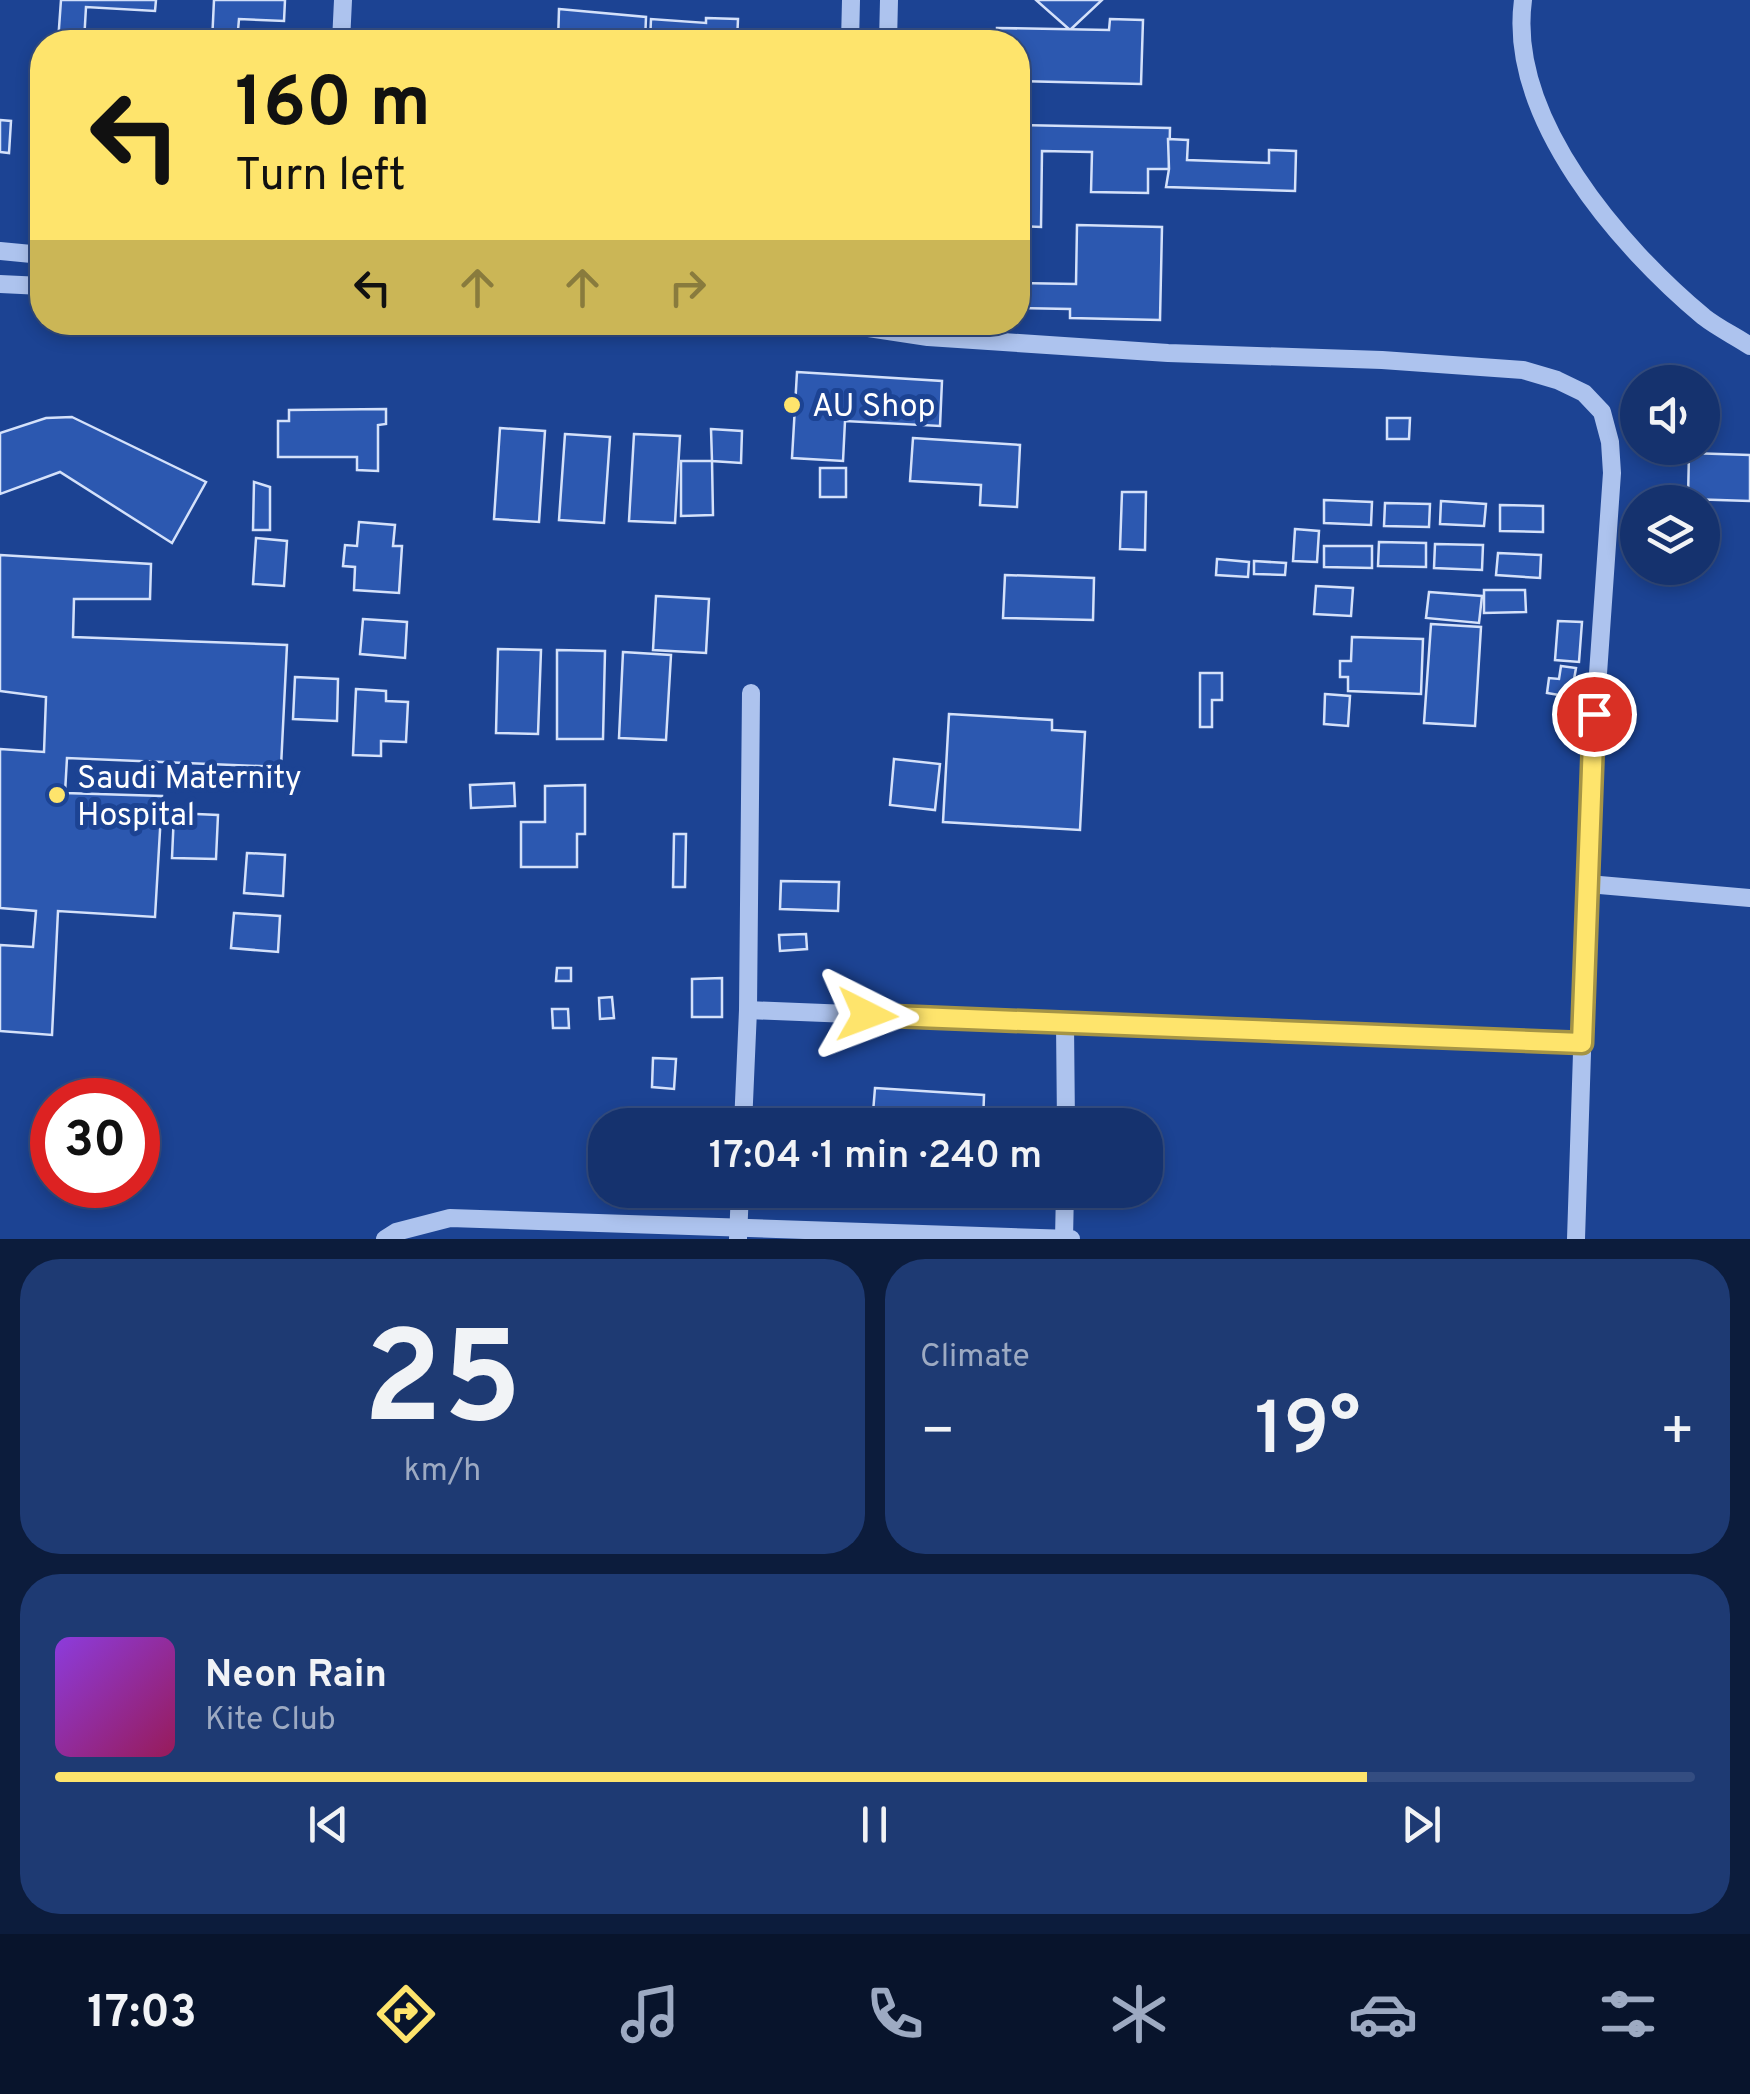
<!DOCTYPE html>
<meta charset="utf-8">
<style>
body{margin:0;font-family:Overpass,sans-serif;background:#1e3a73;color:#f1f3f6;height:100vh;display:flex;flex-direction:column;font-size:38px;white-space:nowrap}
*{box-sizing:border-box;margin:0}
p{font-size:32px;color:#9daac2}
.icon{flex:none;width:55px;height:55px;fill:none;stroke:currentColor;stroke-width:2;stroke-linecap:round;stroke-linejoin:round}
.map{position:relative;height:1239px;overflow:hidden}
.side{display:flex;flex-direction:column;gap:20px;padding:20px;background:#0c1c3c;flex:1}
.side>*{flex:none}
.top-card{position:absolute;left:30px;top:30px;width:1000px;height:305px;border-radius:40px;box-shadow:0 5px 15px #0003,0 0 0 2px #344d81;background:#fee46c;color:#111;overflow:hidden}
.buttons{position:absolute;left:1620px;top:365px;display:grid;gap:20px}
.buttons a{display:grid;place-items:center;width:100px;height:100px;border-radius:50%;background:#15326e;box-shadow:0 5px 15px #0003,0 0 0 2px #344d81;font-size:50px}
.speed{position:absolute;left:30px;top:1078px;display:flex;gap:20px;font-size:50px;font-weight:700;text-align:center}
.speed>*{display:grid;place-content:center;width:130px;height:130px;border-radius:50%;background:#15326e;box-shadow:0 5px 15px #0003,0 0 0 2px #344d81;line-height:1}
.speed .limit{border:15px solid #d22;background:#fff;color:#111}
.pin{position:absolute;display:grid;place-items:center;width:85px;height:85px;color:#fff;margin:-42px;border:5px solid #fff;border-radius:50%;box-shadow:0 2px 10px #0007}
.me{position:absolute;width:110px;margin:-55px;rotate:93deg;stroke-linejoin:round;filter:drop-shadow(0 0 8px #0008)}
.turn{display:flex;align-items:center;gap:35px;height:210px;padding:0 40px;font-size:45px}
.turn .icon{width:130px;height:130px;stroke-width:2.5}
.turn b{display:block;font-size:70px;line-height:85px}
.lanes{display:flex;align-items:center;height:95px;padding:0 40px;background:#0003;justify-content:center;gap:50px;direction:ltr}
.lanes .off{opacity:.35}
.big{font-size:75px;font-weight:600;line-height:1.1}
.side .card{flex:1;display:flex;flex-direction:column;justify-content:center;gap:15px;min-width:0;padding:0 35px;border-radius:40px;background:#1e3a73}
.side .dial{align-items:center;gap:0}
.dial b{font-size:130px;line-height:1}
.song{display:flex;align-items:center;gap:30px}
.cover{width:120px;height:120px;border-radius:15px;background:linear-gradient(135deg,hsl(270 70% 55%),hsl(330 70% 35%))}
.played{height:10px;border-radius:5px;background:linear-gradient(90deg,#fee46c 80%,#344d81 80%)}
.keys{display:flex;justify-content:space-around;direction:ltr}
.heat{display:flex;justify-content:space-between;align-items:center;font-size:55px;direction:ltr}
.side .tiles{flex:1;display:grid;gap:20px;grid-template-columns:1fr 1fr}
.card:last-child{grid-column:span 2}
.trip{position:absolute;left:588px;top:1108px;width:575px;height:100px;border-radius:40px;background:#15326e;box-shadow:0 5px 15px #0003,0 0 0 2px #344d81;font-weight:600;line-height:100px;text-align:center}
.dock{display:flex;height:160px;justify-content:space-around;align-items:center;background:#08142c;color:#9daac2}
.dock .icon{width:70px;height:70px}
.dock .active{color:#fee46c}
.dock b{font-size:45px;color:#f1f3f6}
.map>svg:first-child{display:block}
.building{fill:#2c58b0;stroke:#d4e1fa;stroke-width:2.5}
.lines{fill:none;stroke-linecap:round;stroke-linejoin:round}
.minor{stroke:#adc3ee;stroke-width:18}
.route-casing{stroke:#a59446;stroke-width:25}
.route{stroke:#fee46c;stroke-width:18}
.poi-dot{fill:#fee46c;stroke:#1c4393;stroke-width:4}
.labels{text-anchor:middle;stroke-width:10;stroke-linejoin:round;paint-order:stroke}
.poi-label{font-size:32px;fill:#fff;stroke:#1c4393;text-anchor:start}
</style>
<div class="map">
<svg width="1750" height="1239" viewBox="0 0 1750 1239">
<rect width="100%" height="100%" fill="#1c4393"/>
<!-- building -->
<g class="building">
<polygon points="61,0 156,0 155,11 86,7 84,42 58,42"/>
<polygon points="214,0 285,0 284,21 239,19 237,42 212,42"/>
<polygon points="1036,0 1102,0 1070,30"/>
<polygon points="559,9 646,17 645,42 558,42"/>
<polygon points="706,18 738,19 737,42 650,42 651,19 706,23"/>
<polygon points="1110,19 1143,20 1141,84 1018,81 1018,42 997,42 997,28 1109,30"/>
<polygon points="0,120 11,121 9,153 0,152"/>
<polygon points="1018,125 1170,128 1169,169 1148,169 1148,193 1091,192 1092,152 1042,151 1041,227 1018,226"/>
<polygon points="1168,139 1188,140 1187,160 1269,163 1269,150 1296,151 1295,191 1166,187 1169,169"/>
<polygon points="1077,225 1162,227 1160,320 1070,318 1070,309 1018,308 1018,283 1076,284"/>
<polygon points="797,372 942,381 940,426 845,421 843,461 792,458"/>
<polygon points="386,409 386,424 378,425 378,471 357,470 357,457 278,457 278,421 289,421 289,410"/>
<polygon points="72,417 206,482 172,543 60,472 0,494 0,433 46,418"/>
<polygon points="1387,418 1410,418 1409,439 1387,439"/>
<polygon points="500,428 545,431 539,522 494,519"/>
<polygon points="711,429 742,431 741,463 712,461"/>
<polygon points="565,434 610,437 604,523 559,520"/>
<polygon points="634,434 680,436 675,523 629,521"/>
<polygon points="913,438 1020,445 1017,507 980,505 981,485 910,481"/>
<polygon points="1689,453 1750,455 1750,501 1688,499"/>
<polygon points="681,461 712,461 713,515 681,516"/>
<rect x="820" y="468" width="26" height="29"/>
<polygon points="254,482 270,487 270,530 253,530"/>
<polygon points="1122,492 1146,492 1145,550 1120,549"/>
<polygon points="1324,500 1372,502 1371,525 1324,523"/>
<polygon points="1441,501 1486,504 1484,526 1440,524"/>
<polygon points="1385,503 1430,504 1429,527 1384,526"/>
<polygon points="1500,505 1543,506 1543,532 1500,531"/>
<polygon points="359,522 395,525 393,546 402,546 399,593 354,590 355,567 343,566 345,545 357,546"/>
<polygon points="1295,529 1319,531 1317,562 1293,561"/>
<polygon points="256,538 287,541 284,586 253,584"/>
<polygon points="1379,542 1426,543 1426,567 1378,566"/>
<polygon points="1435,544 1483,545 1482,570 1434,568"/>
<polygon points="1324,546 1372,546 1372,568 1324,567"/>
<polygon points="1498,553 1541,555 1540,578 1496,575"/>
<polygon points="0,555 151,564 150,599 74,599 73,637 287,645 281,767 67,758 65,793 162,796 155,917 58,911 52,1035 0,1031 0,945 33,947 36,911 0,908 0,749 44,752 46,697 0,691"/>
<polygon points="1217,559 1249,562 1248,577 1216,575"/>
<polygon points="1254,561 1286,563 1285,575 1254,574"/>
<polygon points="1005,575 1094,578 1093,620 1003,618"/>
<polygon points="1316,586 1353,588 1351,616 1314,614"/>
<polygon points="1484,590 1525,590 1526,612 1484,613"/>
<polygon points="1429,592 1482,596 1479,623 1426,618"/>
<polygon points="656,596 709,599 706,653 653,650"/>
<polygon points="363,619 407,622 405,658 360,654"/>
<polygon points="1558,621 1582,622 1579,662 1555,660"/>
<polygon points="1431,624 1481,627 1475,726 1424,723"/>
<polygon points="1352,637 1423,639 1421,694 1348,691 1348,677 1340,677 1340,661 1351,661"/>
<polygon points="498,649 541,650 538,734 496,733"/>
<polygon points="557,650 605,651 603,739 557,739"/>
<polygon points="623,652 671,655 666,740 619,738"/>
<polygon points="1561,666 1576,668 1571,697 1547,693 1549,678 1559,679"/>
<polygon points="1200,673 1222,673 1222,700 1212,700 1212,727 1200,727"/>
<polygon points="295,677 338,679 337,721 293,719"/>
<polygon points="356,689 386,691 386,701 408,702 406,742 381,741 381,756 353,755"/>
<polygon points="1325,694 1350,696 1348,726 1324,724"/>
<polygon points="949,714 1052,720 1052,730 1085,732 1080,830 943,822"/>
<polygon points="894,759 940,764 935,810 890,805"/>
<polygon points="514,783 515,806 471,808 470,785"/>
<polygon points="585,785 585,834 577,834 577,867 521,867 521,822 545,822 545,786"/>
<polygon points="174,813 218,815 216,859 172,858"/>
<polygon points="674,834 686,834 685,887 673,887"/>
<polygon points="247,853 285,855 283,896 244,893"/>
<polygon points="781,881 839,882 838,911 780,909"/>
<polygon points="234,913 280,916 278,952 231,948"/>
<polygon points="806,934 807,949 780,951 779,935"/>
<polygon points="557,968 571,968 571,981 556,981"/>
<polygon points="722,978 722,1017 692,1017 692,979"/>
<polygon points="612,997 614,1018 600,1019 599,998"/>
<polygon points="552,1009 568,1009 569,1028 553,1028"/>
<polygon points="653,1058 676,1059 674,1089 652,1087"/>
<polygon points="875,1088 984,1095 983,1125 872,1125"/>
</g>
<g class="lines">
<!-- minor -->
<g class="minor">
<path d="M1523 0C1507 118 1620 247 1704 317 1718 328 1735 336 1750 346"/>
<polyline points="341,42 343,0"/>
<polyline points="850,42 851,0"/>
<polyline points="888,42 889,0"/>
<polyline points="0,251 42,255"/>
<polyline points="0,284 42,286"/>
<polyline points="829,322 928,337 1168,353 1382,360 1523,370 1557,380 1584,393 1602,412 1610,442 1612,473 1591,774 1576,1239"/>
<polyline points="1588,884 1750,898"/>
<polyline points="748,1010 1582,1043"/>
<polyline points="1065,1024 1066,1125"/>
<polyline points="743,1125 748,1010 751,693"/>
<polyline points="385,1239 396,1232 450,1218 1071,1239"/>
<polyline points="738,1239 740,1190"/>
<polyline points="1064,1239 1065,1190"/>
</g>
</g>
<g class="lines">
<defs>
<polyline id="route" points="867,1015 1582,1043 1594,714"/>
</defs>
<!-- route casing -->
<use href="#route" class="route-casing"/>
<!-- route -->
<use href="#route" class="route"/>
</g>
<!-- markers -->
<g class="poi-dot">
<circle cx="792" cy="405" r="10"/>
<circle cx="57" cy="795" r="10"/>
</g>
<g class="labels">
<!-- poi labels -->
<g class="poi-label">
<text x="812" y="416">AU Shop</text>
<text x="77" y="788">Saudi Maternity<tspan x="77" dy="37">Hospital</tspan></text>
</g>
</g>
</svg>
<div class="buttons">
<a><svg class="icon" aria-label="sound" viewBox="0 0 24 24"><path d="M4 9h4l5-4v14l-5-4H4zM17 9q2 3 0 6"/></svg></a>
<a><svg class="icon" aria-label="layers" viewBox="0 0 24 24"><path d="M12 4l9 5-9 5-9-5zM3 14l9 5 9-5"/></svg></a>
</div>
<div class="speed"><div class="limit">30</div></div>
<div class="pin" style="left:1594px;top:714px;background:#d93025"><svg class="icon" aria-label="arrive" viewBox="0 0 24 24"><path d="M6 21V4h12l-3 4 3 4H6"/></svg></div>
<svg class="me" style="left:867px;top:1015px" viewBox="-20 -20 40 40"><path d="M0-17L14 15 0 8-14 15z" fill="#fee46c" stroke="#fff" stroke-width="4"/></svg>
<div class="trip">17:04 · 1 min · 240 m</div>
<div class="top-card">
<div class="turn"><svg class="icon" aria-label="left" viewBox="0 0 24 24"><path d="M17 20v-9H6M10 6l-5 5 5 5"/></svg><div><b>160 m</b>Turn left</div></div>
<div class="lanes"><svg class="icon" aria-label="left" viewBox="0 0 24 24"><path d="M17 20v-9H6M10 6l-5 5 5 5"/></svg><svg class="icon off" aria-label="ahead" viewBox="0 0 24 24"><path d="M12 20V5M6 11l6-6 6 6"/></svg><svg class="icon off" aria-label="ahead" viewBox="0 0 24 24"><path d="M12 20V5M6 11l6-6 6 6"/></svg><svg class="icon off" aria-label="right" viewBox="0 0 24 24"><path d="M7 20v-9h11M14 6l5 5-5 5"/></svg></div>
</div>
</div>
<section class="side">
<div class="tiles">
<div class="card dial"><b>25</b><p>km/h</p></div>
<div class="card"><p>Climate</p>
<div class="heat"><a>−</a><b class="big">19°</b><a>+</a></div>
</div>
<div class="card">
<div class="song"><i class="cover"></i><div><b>Neon Rain</b><p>Kite Club</p></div></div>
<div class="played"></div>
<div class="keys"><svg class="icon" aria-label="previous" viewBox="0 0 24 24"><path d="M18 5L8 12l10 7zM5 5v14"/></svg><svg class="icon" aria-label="pause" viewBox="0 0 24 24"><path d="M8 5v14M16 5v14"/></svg><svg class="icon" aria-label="next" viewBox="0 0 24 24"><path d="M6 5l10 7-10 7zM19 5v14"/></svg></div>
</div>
</div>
</section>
<nav class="dock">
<b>17:03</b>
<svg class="icon active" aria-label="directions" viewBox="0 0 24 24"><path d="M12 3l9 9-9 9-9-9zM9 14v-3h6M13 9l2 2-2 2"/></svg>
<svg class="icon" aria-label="music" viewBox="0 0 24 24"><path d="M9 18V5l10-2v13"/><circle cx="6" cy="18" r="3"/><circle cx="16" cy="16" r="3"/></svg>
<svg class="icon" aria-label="phone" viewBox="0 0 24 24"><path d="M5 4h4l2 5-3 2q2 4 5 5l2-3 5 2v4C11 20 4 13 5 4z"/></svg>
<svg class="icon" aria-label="climate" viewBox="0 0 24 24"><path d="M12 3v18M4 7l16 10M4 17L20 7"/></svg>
<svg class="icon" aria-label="car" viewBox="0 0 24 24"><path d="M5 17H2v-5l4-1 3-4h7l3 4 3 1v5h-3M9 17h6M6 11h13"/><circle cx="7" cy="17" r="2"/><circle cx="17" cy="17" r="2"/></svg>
<svg class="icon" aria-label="filters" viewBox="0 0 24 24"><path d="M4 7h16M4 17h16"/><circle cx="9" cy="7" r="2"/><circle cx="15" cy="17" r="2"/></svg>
</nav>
